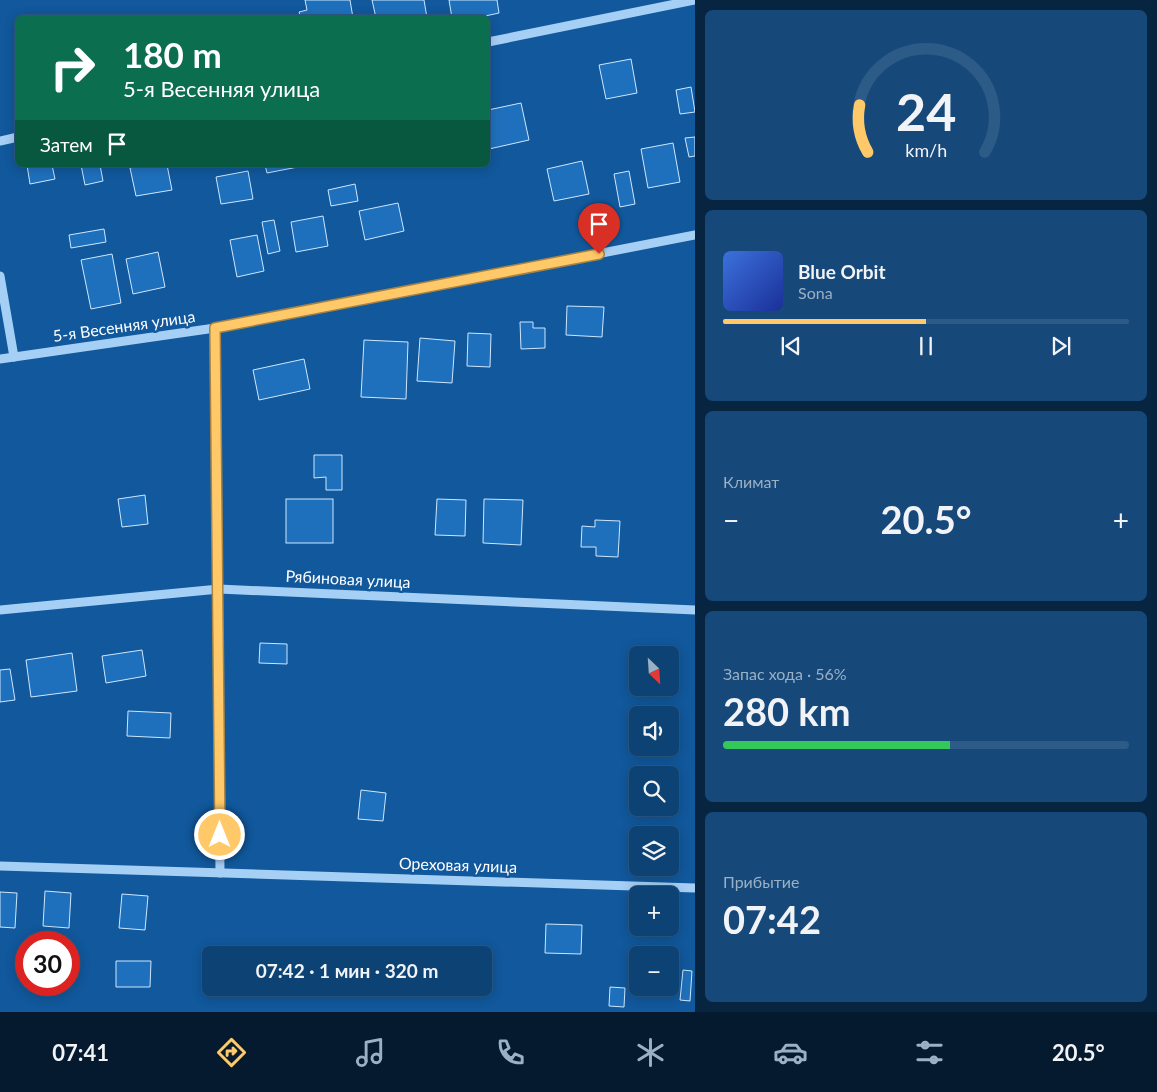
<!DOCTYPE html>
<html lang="ru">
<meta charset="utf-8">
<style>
body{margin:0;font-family:Lato,sans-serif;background:#16497a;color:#f1f3f6;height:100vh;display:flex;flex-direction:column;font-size:19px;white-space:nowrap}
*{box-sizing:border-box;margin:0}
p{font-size:16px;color:#9ab0c5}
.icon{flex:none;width:28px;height:28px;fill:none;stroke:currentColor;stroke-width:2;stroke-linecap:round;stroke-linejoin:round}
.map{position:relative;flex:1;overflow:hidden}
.sheet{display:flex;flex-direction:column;gap:10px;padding:10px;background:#072440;width:462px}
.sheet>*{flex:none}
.top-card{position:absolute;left:15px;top:15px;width:475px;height:152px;border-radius:8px;box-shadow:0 2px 12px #0003,0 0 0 1px #2d5b87;background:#0b6e4f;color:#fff;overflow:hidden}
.needle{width:32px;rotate:155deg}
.controls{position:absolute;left:629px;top:646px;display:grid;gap:10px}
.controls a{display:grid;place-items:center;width:50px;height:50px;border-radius:8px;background:#0d4275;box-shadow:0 2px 12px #0003,0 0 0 1px #2d5b87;font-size:25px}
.speed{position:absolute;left:15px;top:931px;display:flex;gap:10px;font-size:25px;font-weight:700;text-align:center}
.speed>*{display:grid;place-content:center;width:65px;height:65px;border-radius:50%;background:#0d4275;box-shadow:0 2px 12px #0003,0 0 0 1px #2d5b87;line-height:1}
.speed .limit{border:8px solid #d22;background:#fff;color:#111}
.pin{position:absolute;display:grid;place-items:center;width:42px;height:42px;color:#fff;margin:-51px -21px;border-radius:50% 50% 50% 0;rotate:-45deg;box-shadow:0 0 5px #0007}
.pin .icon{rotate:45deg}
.me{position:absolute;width:55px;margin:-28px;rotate:0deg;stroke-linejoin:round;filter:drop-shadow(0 0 4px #0008)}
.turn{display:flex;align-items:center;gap:18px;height:105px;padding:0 25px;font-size:22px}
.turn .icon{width:65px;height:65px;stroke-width:2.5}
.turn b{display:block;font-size:35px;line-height:42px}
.then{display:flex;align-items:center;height:48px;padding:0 25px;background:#0003;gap:10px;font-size:19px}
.big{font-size:38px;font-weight:700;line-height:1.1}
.sheet .card{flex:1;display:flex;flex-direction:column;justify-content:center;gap:8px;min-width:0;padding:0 18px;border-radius:8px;background:#16497a}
.sheet .dial{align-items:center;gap:0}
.dial svg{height:130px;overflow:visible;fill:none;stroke:#2d5b87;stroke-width:7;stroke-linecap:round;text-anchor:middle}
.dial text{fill:#f1f3f6;stroke:none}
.song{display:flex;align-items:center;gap:15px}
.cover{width:60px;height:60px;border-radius:8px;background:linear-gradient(135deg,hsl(220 70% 55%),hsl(230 70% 35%))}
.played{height:5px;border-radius:2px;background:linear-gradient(90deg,#ffc969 50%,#2d5b87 50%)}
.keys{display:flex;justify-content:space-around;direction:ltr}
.heat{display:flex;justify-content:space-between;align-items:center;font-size:28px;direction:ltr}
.charge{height:8px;border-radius:4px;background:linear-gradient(90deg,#34c759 56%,#2d5b87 0)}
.trip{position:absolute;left:202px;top:946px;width:290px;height:50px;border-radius:8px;background:#0d4275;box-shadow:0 2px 12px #0003,0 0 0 1px #2d5b87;font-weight:700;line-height:50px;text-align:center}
.menu{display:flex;height:80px;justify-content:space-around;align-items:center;background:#051a2f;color:#9ab0c5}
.menu .icon{width:35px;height:35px}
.menu .active{color:#ffc969}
.menu b{font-size:22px;color:#f1f3f6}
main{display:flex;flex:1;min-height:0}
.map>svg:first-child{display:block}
.building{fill:#1f70bc;stroke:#cee7fe}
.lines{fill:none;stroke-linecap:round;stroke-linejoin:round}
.minor{stroke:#a6cff5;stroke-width:9}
.route-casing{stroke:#a68344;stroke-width:12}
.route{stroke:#ffc969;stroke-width:9}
.labels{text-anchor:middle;stroke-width:5;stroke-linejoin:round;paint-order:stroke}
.street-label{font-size:16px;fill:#fff;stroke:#11589c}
</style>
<main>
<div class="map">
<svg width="695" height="1012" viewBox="0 0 695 1012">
<rect width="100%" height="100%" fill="#11589c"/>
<!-- building -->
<g class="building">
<polygon points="305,0 350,0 353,18 301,18 299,12 307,10"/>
<polygon points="372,0 424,0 427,18 376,18"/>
<polygon points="449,0 497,0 499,13 476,18 452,18"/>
<polygon points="631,59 637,93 606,99 599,65"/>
<polygon points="691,87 695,112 680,114 676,90"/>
<polygon points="521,103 529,140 489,149 488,110"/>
<polygon points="695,137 695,156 689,157 685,138"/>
<polygon points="673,143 680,182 648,188 641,149"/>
<polygon points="582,161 589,194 554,201 547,169"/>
<polygon points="27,165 52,165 55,179 30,184"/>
<polygon points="81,165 100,165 103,181 85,185"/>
<polygon points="146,165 167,165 172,190 136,196 130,168"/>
<polygon points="265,165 303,165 303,166 267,173"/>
<polygon points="248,171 253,199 221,204 216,177"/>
<polygon points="629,171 635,204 620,207 614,174"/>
<polygon points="355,184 358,201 331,206 328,190"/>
<polygon points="398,203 404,231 365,240 359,211"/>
<polygon points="323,216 328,246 296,252 291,222"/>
<polygon points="274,220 280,251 268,254 262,222"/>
<polygon points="104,229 106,242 71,248 69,235"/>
<polygon points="257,235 264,271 237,277 230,240"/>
<polygon points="158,252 165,287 133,294 126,259"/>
<polygon points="112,254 121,303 91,309 81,260"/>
<polygon points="567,306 604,307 602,337 566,335"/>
<polygon points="520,322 533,322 533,328 545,328 545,348 521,349"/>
<polygon points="468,333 491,334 490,367 467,366"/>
<polygon points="420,338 455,341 452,383 417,381"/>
<polygon points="364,340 408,342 406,399 361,397"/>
<polygon points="304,359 310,389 259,400 253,370"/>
<polygon points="314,455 342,455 342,490 326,490 326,477 314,478"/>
<polygon points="145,495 148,524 122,527 118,499"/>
<rect x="286" y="499" width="47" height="44"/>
<polygon points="437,499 466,500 465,536 435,535"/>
<polygon points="484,499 523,500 521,545 483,543"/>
<polygon points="595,520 620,521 618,557 596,556 596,547 581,547 582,526 595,527"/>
<polygon points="260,643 287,644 287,664 259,663"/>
<polygon points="142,650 146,676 106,683 102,656"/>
<polygon points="72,653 77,691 31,697 26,660"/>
<polygon points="10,669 15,700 0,702 0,670"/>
<polygon points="128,711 171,713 170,738 127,736"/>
<polygon points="361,790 386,793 383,821 358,819"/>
<polygon points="45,891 71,893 69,928 43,926"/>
<polygon points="0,892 17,893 15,928 0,927"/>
<polygon points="122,894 148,896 145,930 119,928"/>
<polygon points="546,924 582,925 581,954 545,953"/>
<polygon points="116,961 151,961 150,987 116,987"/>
<polygon points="683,970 692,971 690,1001 680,1000"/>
<polygon points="610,987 625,988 624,1007 609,1006"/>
</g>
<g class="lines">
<!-- minor -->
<g class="minor">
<polyline points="488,42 695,0"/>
<polyline points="0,141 18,137"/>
<polyline points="0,276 14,357"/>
<polyline points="215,328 220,873"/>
<polyline points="0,359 215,328 695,235"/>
<polyline points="0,610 219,589 695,610"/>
<polyline points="0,866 695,888"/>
</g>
</g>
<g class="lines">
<defs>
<polyline id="route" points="220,835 215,328 599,254"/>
</defs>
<!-- route casing -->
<use href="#route" class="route-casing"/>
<!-- route -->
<use href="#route" class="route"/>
</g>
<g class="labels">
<!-- street labels -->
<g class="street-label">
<text transform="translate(124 326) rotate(-8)" y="6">5-я Весенняя улица</text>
<text transform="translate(348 579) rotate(3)" y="6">Рябиновая улица</text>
<text transform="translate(458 865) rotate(2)" y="6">Ореховая улица</text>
</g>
</g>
</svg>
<div class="controls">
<a><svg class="needle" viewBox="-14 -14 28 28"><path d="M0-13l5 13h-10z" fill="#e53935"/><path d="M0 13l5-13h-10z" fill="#9ab0c5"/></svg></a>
<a><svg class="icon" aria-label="sound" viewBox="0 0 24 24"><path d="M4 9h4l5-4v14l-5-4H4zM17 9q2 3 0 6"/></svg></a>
<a><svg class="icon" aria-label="search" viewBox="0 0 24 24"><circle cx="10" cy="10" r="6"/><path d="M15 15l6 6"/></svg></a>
<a><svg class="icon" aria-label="layers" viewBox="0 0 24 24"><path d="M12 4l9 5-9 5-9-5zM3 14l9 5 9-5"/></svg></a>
<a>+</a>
<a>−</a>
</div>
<div class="speed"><div class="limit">30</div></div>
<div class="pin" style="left:599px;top:254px;background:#d93025"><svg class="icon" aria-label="arrive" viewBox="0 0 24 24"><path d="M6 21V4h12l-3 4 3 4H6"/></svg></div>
<svg class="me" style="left:220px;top:835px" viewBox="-20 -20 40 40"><circle r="17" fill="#ffc969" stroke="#fff" stroke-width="3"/><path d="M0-11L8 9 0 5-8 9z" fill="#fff"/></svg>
<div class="trip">07:42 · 1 мин · 320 m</div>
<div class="top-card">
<div class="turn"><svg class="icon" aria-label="right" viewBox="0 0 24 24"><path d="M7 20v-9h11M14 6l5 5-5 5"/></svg><div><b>180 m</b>5-я Весенняя улица</div></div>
<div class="then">Затем<svg class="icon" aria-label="arrive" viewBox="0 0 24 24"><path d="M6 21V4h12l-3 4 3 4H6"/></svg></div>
</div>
</div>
<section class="sheet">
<div class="card dial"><svg viewBox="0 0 100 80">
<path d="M14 69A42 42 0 1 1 86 69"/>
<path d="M14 69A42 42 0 0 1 9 40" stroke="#ffc969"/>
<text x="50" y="56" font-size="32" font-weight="700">24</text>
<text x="50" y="72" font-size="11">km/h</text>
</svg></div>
<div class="card">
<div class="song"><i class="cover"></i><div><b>Blue Orbit</b><p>Sona</p></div></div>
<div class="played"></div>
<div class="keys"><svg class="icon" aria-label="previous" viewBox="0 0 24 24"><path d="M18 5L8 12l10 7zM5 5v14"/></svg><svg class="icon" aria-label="pause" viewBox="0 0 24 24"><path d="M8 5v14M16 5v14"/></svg><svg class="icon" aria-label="next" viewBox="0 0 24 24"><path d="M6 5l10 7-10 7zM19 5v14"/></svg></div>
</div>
<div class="card"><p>Климат</p>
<div class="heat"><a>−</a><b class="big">20.5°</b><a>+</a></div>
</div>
<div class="card"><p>Запас хода · 56%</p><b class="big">280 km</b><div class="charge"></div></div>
<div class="card"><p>Прибытие</p><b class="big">07:42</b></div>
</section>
</main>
<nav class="menu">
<b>07:41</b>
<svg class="icon active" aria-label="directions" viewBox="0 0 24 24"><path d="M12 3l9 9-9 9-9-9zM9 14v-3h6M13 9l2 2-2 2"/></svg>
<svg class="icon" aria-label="music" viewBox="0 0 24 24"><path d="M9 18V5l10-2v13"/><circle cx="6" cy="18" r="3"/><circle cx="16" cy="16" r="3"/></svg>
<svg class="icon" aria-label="phone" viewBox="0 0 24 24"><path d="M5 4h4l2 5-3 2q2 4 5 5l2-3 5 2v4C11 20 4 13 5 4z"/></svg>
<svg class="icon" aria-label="climate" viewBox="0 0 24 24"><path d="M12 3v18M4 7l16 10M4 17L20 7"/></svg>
<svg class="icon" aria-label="car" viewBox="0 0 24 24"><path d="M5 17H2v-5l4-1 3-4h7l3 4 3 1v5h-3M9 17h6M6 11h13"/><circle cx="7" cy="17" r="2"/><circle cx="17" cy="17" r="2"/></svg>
<svg class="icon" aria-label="filters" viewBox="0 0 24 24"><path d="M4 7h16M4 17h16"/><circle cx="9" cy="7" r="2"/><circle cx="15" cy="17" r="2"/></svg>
<b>20.5°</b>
</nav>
